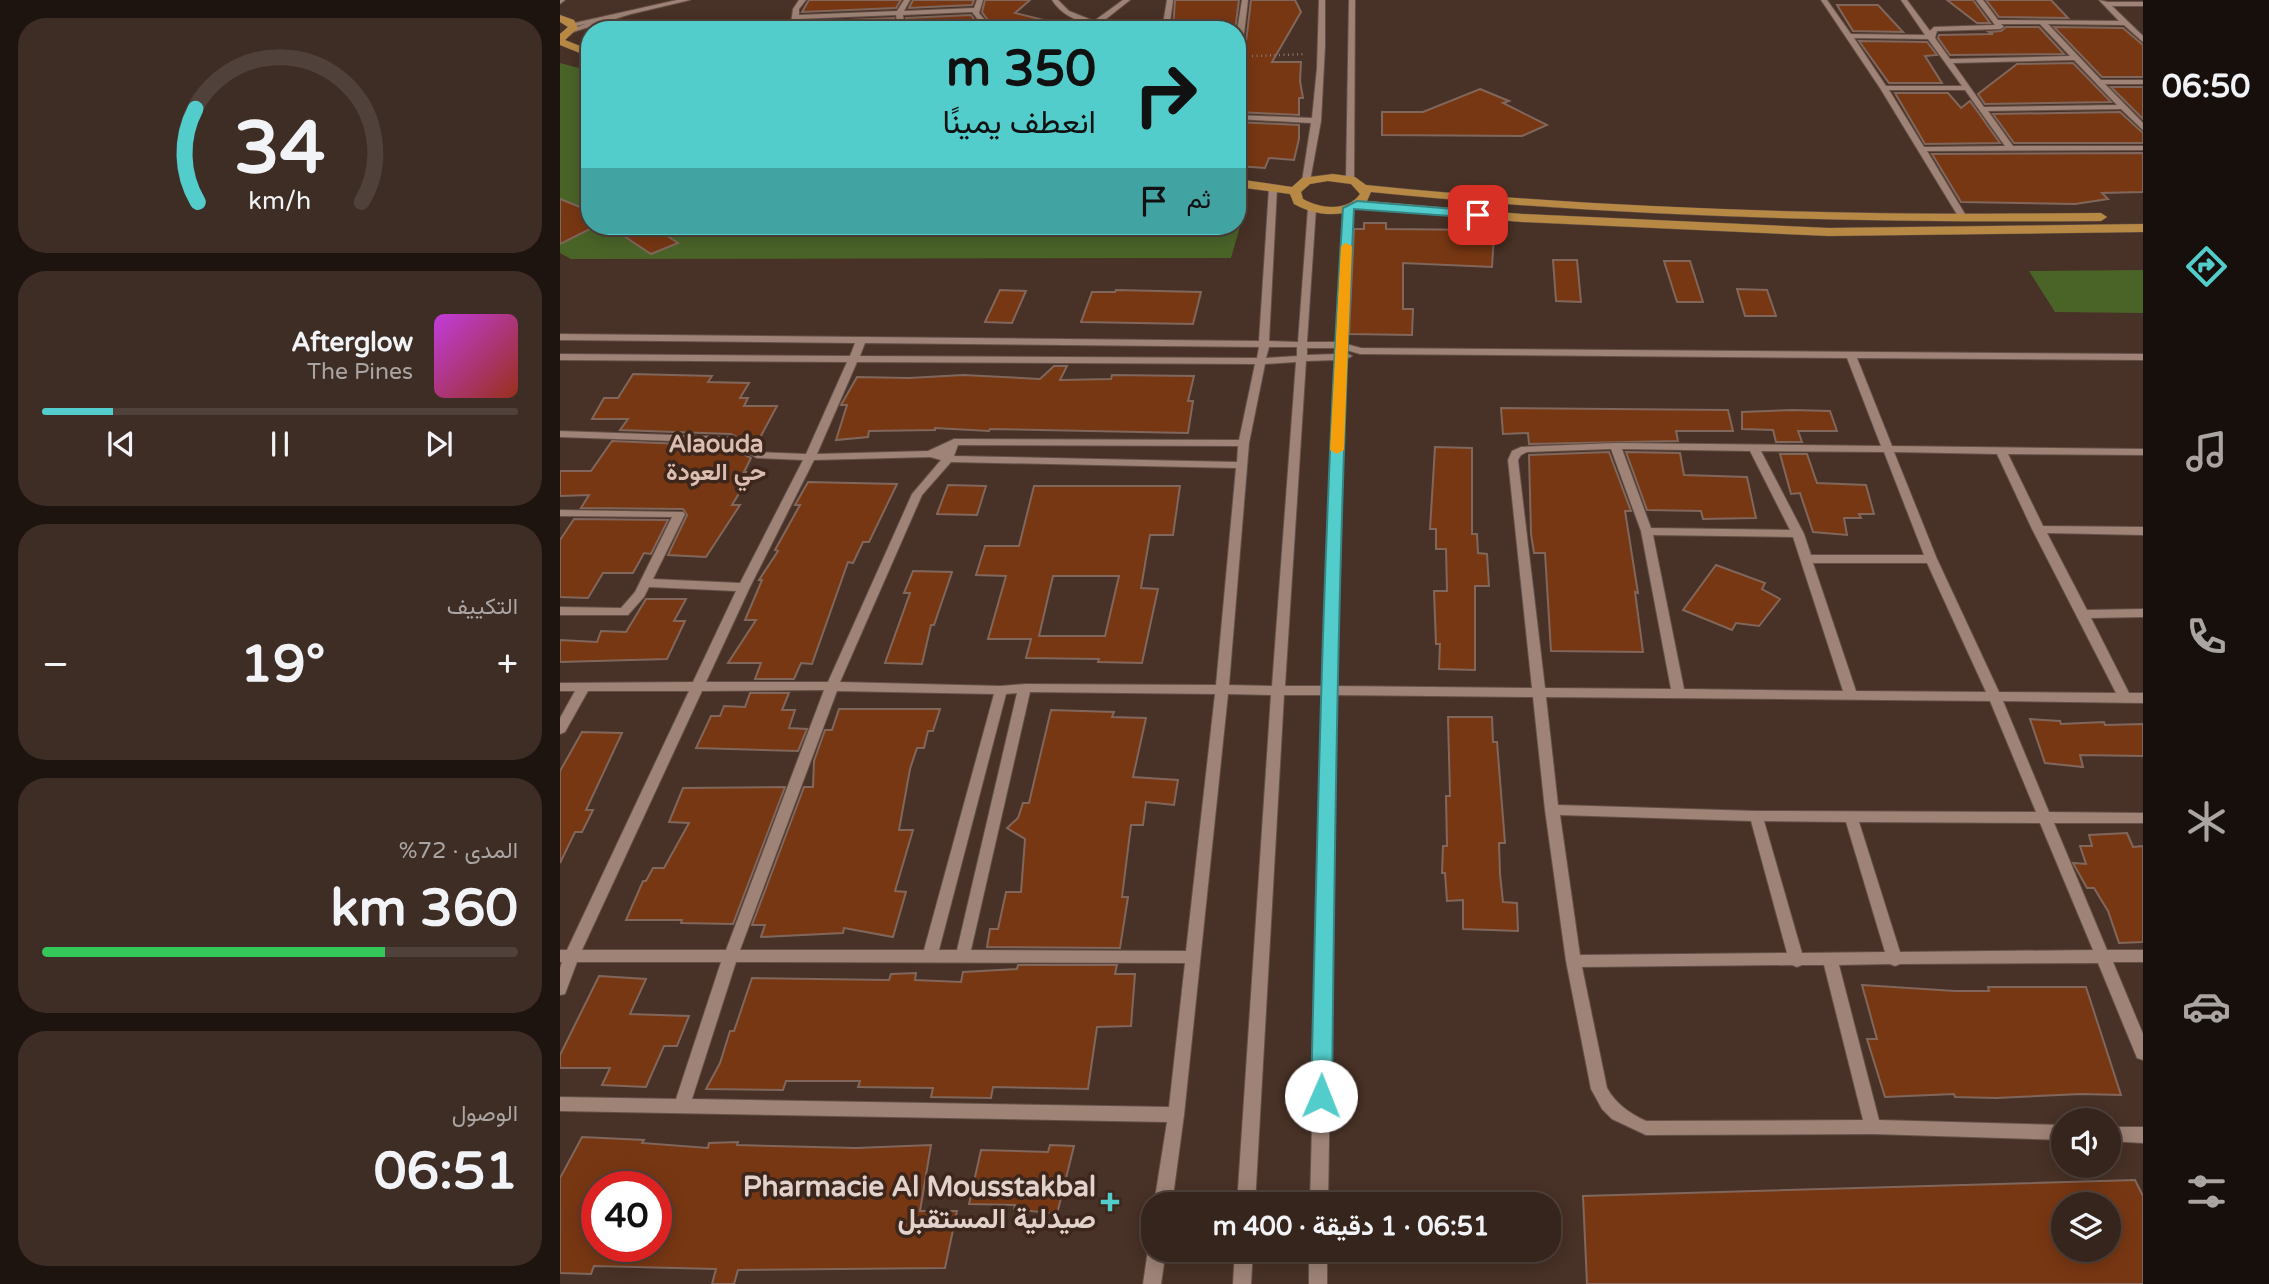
<!DOCTYPE html>
<html lang="ar">
<meta charset="utf-8">
<style>
body{margin:0;font-family:"Varela Round",Vazirmatn,sans-serif;background:#3d2d25;color:#f1f3f6;direction:rtl;height:100vh;display:flex;flex-direction:column;font-size:26px;white-space:nowrap}
*{box-sizing:border-box;margin:0}
p{font-size:23px;color:#aaa5a3}
.icon{flex:none;width:38px;height:38px;fill:none;stroke:currentColor;stroke-width:2;stroke-linecap:round;stroke-linejoin:round}
.map{position:relative;flex:1;overflow:hidden;direction:ltr}
.sheet{display:flex;flex-direction:column;gap:18px;padding:18px;background:#1e140f;width:560px}
.sheet>*{flex:none}
.banner{position:absolute;left:21px;top:21px;width:665px;height:214px;border-radius:28px;box-shadow:0 4px 18px #0003,0 0 0 2px #50423b;direction:rtl;background:#53cdcb;color:#111;overflow:hidden}
.tools{position:absolute;left:1491px;top:1108px;display:grid;gap:14px}
.tools a{display:grid;place-items:center;width:70px;height:70px;border-radius:50%;background:#36251c;box-shadow:0 4px 18px #0003,0 0 0 2px #50423b;font-size:35px}
.speed{position:absolute;left:21px;top:1171px;display:flex;gap:14px;font-size:35px;font-weight:700;text-align:center}
.speed>*{display:grid;place-content:center;width:91px;height:91px;border-radius:50%;background:#36251c;box-shadow:0 4px 18px #0003,0 0 0 2px #50423b;line-height:1}
.speed .limit{border:10px solid #d22;background:#fff;color:#111}
.pin{position:absolute;display:grid;place-items:center;width:60px;height:60px;color:#fff;margin:-30px;border-radius:14px;box-shadow:0 4px 10px #0006}
.me{position:absolute;width:77px;margin:-38px;rotate:1deg;stroke-linejoin:round;filter:drop-shadow(0 0 5px #0008)}
.turn{display:flex;align-items:center;gap:24px;height:147px;padding:0 35px;font-size:32px}
.turn .icon{width:91px;height:91px;stroke-width:2.5}
.turn b{display:block;font-size:49px;line-height:60px}
.then{display:flex;align-items:center;height:66px;padding:0 35px;background:#0003;gap:14px;font-size:26px}
.big{font-size:52px;font-weight:700;line-height:1.1}
.sheet .card{flex:1;display:flex;flex-direction:column;justify-content:center;gap:10px;min-width:0;padding:0 24px;border-radius:28px;background:#3d2d25}
.sheet .dial{align-items:center;gap:0}
.dial svg{height:182px;overflow:visible;fill:none;stroke:#50423b;stroke-width:7;stroke-linecap:round;text-anchor:middle}
.dial text{fill:#f1f3f6;stroke:none}
.song{display:flex;align-items:center;gap:21px}
.cover{width:84px;height:84px;border-radius:10px;background:linear-gradient(135deg,hsl(290 70% 55%),hsl(10 70% 35%))}
.played{height:7px;border-radius:4px;background:linear-gradient(90deg,#53cdcb 15%,#50423b 15%)}
.keys{display:flex;justify-content:space-around;direction:ltr}
.heat{display:flex;justify-content:space-between;align-items:center;font-size:38px;direction:ltr}
.charge{height:10px;border-radius:5px;background:linear-gradient(90deg,#34c759 72%,#50423b 0)}
.trip{position:absolute;left:581px;top:1192px;width:420px;height:70px;border-radius:28px;background:#36251c;box-shadow:0 4px 18px #0003,0 0 0 2px #50423b;font-weight:700;line-height:70px;text-align:center;direction:rtl}
main{display:flex;flex:1;min-height:0}
.dock{display:flex;flex-direction:column;width:126px;justify-content:space-around;align-items:center;background:#160f0b;color:#aaa5a3}
.dock .icon{width:49px;height:49px}
.dock .active{color:#53cdcb}
.dock b{font-size:32px;color:#f1f3f6}
.map>svg:first-child{display:block}
.green{fill:#4a6428}
.building{fill:#783713;stroke:#81675b;stroke-width:2;fill-rule:evenodd}
.lines{fill:none;stroke-linecap:round;stroke-linejoin:round}
.minor-casing{stroke:#645047;stroke-width:2}
.major-casing{stroke:#645047;stroke-width:1}
.path{stroke:#8a776e;stroke-width:2.5;stroke-dasharray:1 3.5;stroke-linecap:butt}
.minor{fill:#9e8376;fill-rule:evenodd}
.major{fill:#b78944;fill-rule:evenodd}
.route{fill:#53cdcb;stroke:#368584;stroke-width:2}
.slow{fill:#f59e0b}
.poi-dot{fill:#53cdcb;stroke:#3d271d;stroke-width:2.5}
.labels{text-anchor:middle;stroke-width:7;stroke-linejoin:round;paint-order:stroke}
.neighbourhood-label{font-size:24px;font-weight:bold;fill:#dbbdb0;stroke:#3d271d}
.near-poi-label{font-size:28px;font-weight:bold;fill:#e1d2cb;stroke:#3d271d;text-anchor:end}
</style>
<main>
<nav class="dock">
<b>06:50</b>
<svg class="icon active" aria-label="directions" viewBox="0 0 24 24"><path d="M12 3l9 9-9 9-9-9zM9 14v-3h6M13 9l2 2-2 2"/></svg>
<svg class="icon" aria-label="music" viewBox="0 0 24 24"><path d="M9 18V5l10-2v13"/><circle cx="6" cy="18" r="3"/><circle cx="16" cy="16" r="3"/></svg>
<svg class="icon" aria-label="phone" viewBox="0 0 24 24"><path d="M5 4h4l2 5-3 2q2 4 5 5l2-3 5 2v4C11 20 4 13 5 4z"/></svg>
<svg class="icon" aria-label="climate" viewBox="0 0 24 24"><path d="M12 3v18M4 7l16 10M4 17L20 7"/></svg>
<svg class="icon" aria-label="car" viewBox="0 0 24 24"><path d="M5 17H2v-5l4-1 3-4h7l3 4 3 1v5h-3M9 17h6M6 11h13"/><circle cx="7" cy="17" r="2"/><circle cx="17" cy="17" r="2"/></svg>
<svg class="icon" aria-label="filters" viewBox="0 0 24 24"><path d="M4 7h16M4 17h16"/><circle cx="9" cy="7" r="2"/><circle cx="15" cy="17" r="2"/></svg>
</nav>
<div class="map">
<svg width="1583" height="1284" viewBox="0 0 1583 1284">
<rect width="100%" height="100%" fill="#483126"/>
<!-- green -->
<g class="green">
<polygon points="0,63 30,71 30,226 677,226 677,205 686,206 671,258 11,259 0,253"/>
<polygon points="1583,270 1583,313 1495,312 1469,271"/>
</g>
<!-- building -->
<g class="building">
<polygon points="249,0 341,0 336,8 242,12"/>
<polygon points="353,0 414,0 412,5 349,8"/>
<polygon points="425,0 470,0 455,13 492,22 491,30 435,30 422,12"/>
<polygon points="615,0 679,0 675,30 613,30"/>
<polygon points="691,0 735,0 741,12 712,62 741,62 740,81 743,98 739,98 739,115 677,112 677,63 684,59"/>
<polygon points="1387,0 1413,0 1430,23 1417,23"/>
<polygon points="1426,0 1491,0 1508,18 1439,17"/>
<polygon points="1277,5 1318,5 1343,32 1293,31"/>
<polygon points="411,15 422,30 348,30 346,18"/>
<polygon points="334,18 335,30 270,30 270,27 241,30 241,22"/>
<polygon points="1446,27 1479,27 1504,54 1390,55 1378,38 1379,35 1433,34 1429,32 1441,31"/>
<polygon points="1494,27 1563,28 1583,45 1583,77 1542,77"/>
<polygon points="1299,41 1367,42 1377,55 1365,56 1382,83 1329,83"/>
<polygon points="1513,63 1551,102 1425,104 1418,94 1457,64"/>
<polygon points="1551,87 1583,87 1583,119"/>
<polygon points="920,89 949,101 943,103 987,125 962,136 822,135 822,112 863,112"/>
<polygon points="1335,93 1388,93 1401,108 1410,101 1440,143 1365,144"/>
<polygon points="1560,112 1583,133 1583,143 1454,143 1433,114"/>
<polygon points="677,122 739,125 739,139 734,160 709,158 705,168 677,166"/>
<polygon points="1583,153 1583,192 1542,193 1548,199 1515,204 1401,202 1372,154"/>
<polygon points="0,199 30,211 30,229 0,244"/>
<polygon points="804,223 826,223 826,229 930,230 929,234 934,235 932,267 843,263 843,309 853,309 852,335 789,334 794,229 804,229"/>
<polygon points="49,226 92,226 118,243 91,254"/>
<polygon points="993,260 1017,260 1021,302 996,301"/>
<polygon points="1104,261 1130,261 1143,302 1117,302"/>
<polygon points="1177,289 1207,290 1216,316 1185,316"/>
<polygon points="440,290 466,291 452,323 425,322"/>
<polygon points="556,290 641,292 633,324 521,322 532,292 555,292"/>
<polygon points="494,366 507,366 500,380 551,379 552,375 634,376 628,401 633,401 628,433 430,429 429,431 375,428 375,430 309,431 308,437 276,440 287,405 281,405 297,377 349,378 403,375 480,379"/>
<polygon points="73,374 152,376 148,382 189,383 180,398 188,398 184,406 217,406 195,447 171,434 60,430 68,419 32,419 44,398 58,398"/>
<polygon points="941,408 1168,410 1173,431 1116,431 1118,441 969,444 968,433 943,434"/>
<polygon points="1233,410 1270,411 1277,431 1238,431 1242,442 1216,442 1213,430 1182,429 1182,412"/>
<polygon points="52,441 168,446 191,458 184,472 192,472 172,505 180,505 146,557 108,555 127,515 123,509 21,508 29,495 0,496 0,471 31,471"/>
<polygon points="875,447 912,448 912,534 917,534 918,553 927,554 929,586 915,586 915,670 879,669 880,644 876,644 874,591 887,591 886,549 876,549 876,529 870,529"/>
<polygon points="1049,452 1071,511 1065,511 1078,593 1075,592 1083,652 991,651 985,553 974,553 971,534 969,455"/>
<polygon points="1066,452 1120,453 1124,475 1187,477 1196,518 1143,519 1141,511 1087,510"/>
<polygon points="1220,454 1247,454 1257,483 1306,485 1314,514 1299,514 1301,518 1284,518 1287,535 1253,532 1240,493 1231,494"/>
<polygon points="248,482 337,484 309,542 303,542 293,563 288,562 252,664 241,663 234,679 195,679 201,663 168,663 196,620 185,620 202,580 199,580 218,551 215,550 240,505 235,505"/>
<polygon points="388,485 426,486 417,515 377,514"/>
<path d="M474 486H620L613 535H590L581 588 598 589 582 663 538 662 539 659 466 658 471 639H428L446 576 416 575 425 546H459ZM493 576H559L545 636H479Z"/>
<polygon points="14,519 108,520 91,554 84,553 73,573 43,573 28,598 0,597 0,540"/>
<polygon points="1156,565 1205,583 1202,589 1220,599 1199,626 1176,623 1172,630 1123,610"/>
<polygon points="353,571 392,572 374,625 371,625 362,664 325,663 350,593 344,593"/>
<polygon points="86,599 126,599 114,621 125,621 107,659 0,662 0,640 37,642 41,631 66,632"/>
<polygon points="190,693 229,693 222,710 235,710 229,728 247,729 238,751 136,748 151,716 160,716 164,706 185,707"/>
<polygon points="279,709 380,709 373,731 368,731 364,748 357,748 350,769 339,830 353,830 335,891 346,892 333,937 284,928 283,933 201,937 205,925 192,925 244,787 253,787 254,761 265,730 272,730"/>
<polygon points="491,710 554,712 552,717 586,718 573,777 618,780 614,805 586,802 583,825 571,825 562,897 568,897 560,948 427,947 430,929 438,929 446,892 461,892 465,839 447,828 458,818 463,803 469,803"/>
<polygon points="888,717 932,717 933,742 937,742 945,843 939,843 940,874 943,902 957,903 958,931 903,929 903,900 887,901 885,873 882,873 883,846 887,846 886,796 890,796"/>
<polygon points="1470,719 1500,721 1501,724 1544,722 1545,725 1583,724 1583,756 1520,755 1523,767 1485,763"/>
<polygon points="22,732 62,733 26,810 33,810 22,832 15,832 0,863 0,771"/>
<polygon points="225,787 173,924 121,923 122,920 66,920 83,881 86,881 93,868 104,868 129,823 109,822 123,788"/>
<polygon points="1567,833 1573,847 1583,846 1583,942 1559,943 1548,911 1534,888 1527,888 1513,863 1526,864 1520,846 1532,846 1529,835"/>
<polygon points="458,965 557,965 555,974 575,974 571,1026 537,1027 528,1089 433,1087 431,1098 371,1097 373,1088 298,1087 300,1081 226,1081 223,1090 146,1089 160,1063 170,1031 174,1031 192,978 329,980 331,974 356,973 355,980 401,982 403,972 457,969"/>
<polygon points="39,976 86,979 70,1014 129,1016 117,1046 104,1046 86,1087 42,1085 50,1068 0,1068 0,1055"/>
<polygon points="1302,985 1395,991 1429,991 1428,987 1526,987 1561,1095 1521,1094 1436,1098 1395,1097 1394,1094 1325,1097 1307,1039 1317,1039"/>
<path d="M22 1137 84 1140 82 1143 148 1148 149 1143 178 1142 177 1145 296 1148 371 1145 360 1211H397L385 1268 178 1270 174 1284H152L156 1269 34 1266 31 1274 0 1273V1178ZM37 1186H96V1246H37Z"/>
<polygon points="490,1145 514,1146 497,1214 454,1209 455,1205 409,1204 421,1150 488,1152"/>
<path d="M1575 1180 1583 1196V1284H1027L1023 1196ZM1503 1204H1549V1250H1503Z"/>
</g>
<g class="lines">
<defs>
<g id="minor">
<polygon points="0,0 5,0 0,4"/>
<polygon points="117,0 130,0 71,14 13,32 7,31 25,24 12,27 9,25 10,24"/>
<polygon points="239,0 246,0 239,9 239,15 337,11 344,0 350,0 344,11 414,8 417,0 423,0 419,13 433,30 426,30 412,12 343,15 345,30 338,30 336,15 238,19 237,30 230,30 233,9"/>
<path d="M492 0H498L509 11 534 21 563 0H570L541 23 568 30H553L537 26 529 28 530 24C514 20 501 14 492 0Z"/>
<polygon points="607,0 613,0 609,30 602,30"/>
<polygon points="682,0 688,0 681,59 677,61 677,31"/>
<polygon points="759,0 765,0 765,46 761,121 750,181 746,183 742,181 751,123 677,119 677,115 752,118 757,68"/>
<polygon points="789,0 795,0 794,179 790,181 786,179"/>
<path d="M1261 0H1267L1291 34 1365 35 1341 0H1347L1370 31 1374 27 1435 25 1416 0H1423L1438 20 1559 21 1539 0 1548 2H1583V6H1552L1583 36V42L1564 25 1488 24 1541 80H1583V84H1545L1583 123V130L1561 109 1428 111 1453 146H1583V150L1367 151 1408 219 1401 221 1320 88ZM1441 24H1480L1510 56 1390 59 1375 38 1377 31 1440 29 1444 27ZM1294 38 1368 39 1402 86H1326ZM1514 60 1557 105 1424 107 1393 63ZM1329 90H1405L1445 146 1364 147Z"/>
<path d="M713 185 717 188 709 341 738 342 748 208 752 205 756 208 747 342H777L784 208 788 205 792 208 786 344 801 348 1583 354V360L1297 358 1332 446 1583 449V455L1448 454 1483 526 1583 527V535L1487 533 1527 610 1583 609V617L1531 618 1569 693H1583V703L1443 701 1489 812 1583 813V823H1494L1547 950H1583V962H1553L1583 1034V1060L1577 1058 1575 1053 1538 963 1340 964 1335 966 1330 964 1279 965 1319 1120 1503 1125V1140L1313 1134 1086 1135 1052 1119 1042 1109 1031 1089 1006 961 985 810 973 697 776 695 768 1204H750L763 695H724L695 1204H677L711 695 668 694 624 1115 612 1204H594L607 1122 0 1111V1097L116 1099 161 962H17L5 994 0 995V968L2 962H0V950H7L129 691H28L5 732 0 734V718L15 691H0V683L133 682 176 591 89 587 84 597 68 615H0V607L61 608 75 592 112 517 0 516V510L123 512 125 514 93 579 180 583 243 460 197 458 169 443 0 437V431L171 437 199 452 246 454 287 362 0 360V354L290 356 295 343 0 340V334L699 341 709 188ZM305 343 699 347 697 358 300 356ZM709 347H737V356L706 358ZM747 348H776V354L747 355ZM786 350 800 354 1287 358 1321 446 1055 443 961 447 952 451 948 460 972 688 776 686 786 359 792 356 786 353ZM776 360 763 686H725L746 361ZM297 362 695 364 679 440 394 439 368 451 257 454ZM736 362 712 686 669 685 689 443 705 364ZM398 445 678 446 677 462 394 456ZM1051 449 1081 531 1111 689 985 688 958 460 961 455 967 452ZM1062 449 1190 451 1230 530 1091 528ZM1201 451 1324 452 1364 555H1251L1244 534ZM1334 452 1437 454 1472 529 1556 693 1439 692 1377 559ZM370 457 381 460 352 494 268 682H146L190 587 254 460ZM391 462 676 468 656 685 465 684 441 686 280 682 362 495ZM1093 535 1233 537 1283 691 1124 689ZM1253 563H1367L1426 692 1296 691ZM264 690 166 950H22L142 691ZM277 691 434 694 364 950H180ZM470 692 655 694 626 951 411 950ZM457 693 397 950H379L446 694ZM986 697 1430 701 1476 812 1196 811 998 805ZM1000 815 1191 821 1227 953 1020 955ZM1204 821 1286 822 1325 952 1242 953ZM1299 822 1480 823 1533 950 1340 952ZM176 962 625 963 609 1107 132 1099ZM1232 965 1237 967 1242 965H1264L1303 1120 1086 1121C1069 1113 1056 1104 1047 1088L1022 967Z"/>
<polygon points="1549,1127 1583,1127 1583,1143 1549,1141"/>
<polygon points="593,1243 593,1250 606,1250 601,1284 583,1284 588,1250"/>
<polygon points="675,1250 693,1250 691,1284 673,1284"/>
<rect x="749" y="1250" width="18" height="34"/>
</g>
<g id="major">
<polygon points="0,15 14,20 18,28 5,40 30,50 30,57 0,45 0,34 8,27 0,22"/>
<path d="M773 174 795 177 806 185C1051 210 1295 216 1541 213L1547 217 1541 221C1297 223 1054 217 811 192L807 201 962 214 1269 228 1583 224V232L1269 236 962 222 799 208C778 218 754 215 734 204L730 194 677 187V179L732 187 742 178ZM768 181 791 184 800 194C787 212 761 209 743 199L741 192 750 184Z"/>
</g>
</defs>
<!-- minor casing -->
<use href="#minor" class="minor-casing"/>
<!-- major casing -->
<use href="#major" class="major-casing"/>
<!-- path -->
<polyline class="path" points="692,56 746,54"/>
<!-- minor -->
<use href="#minor" class="minor"/>
<!-- major -->
<use href="#major" class="major"/>
</g>
<!-- route -->
<path class="route" d="M797 201 918 211 923 215 918 218 794 209C779 505 775 800 772 1096L768 1103 761 1106 754 1103 751 1096C758 800 764 503 783 208Z"/>
<!-- slow -->
<polygon class="slow" points="786,243 792,246 784,450 777,454 770,450 781,246"/>
<!-- markers -->
<path class="poi-dot" d="M546.5 1191.5h7v7h7v7h-7v7h-7v-7h-7v-7h7z"/>
<g class="labels">
<!-- neighbourhood labels -->
<g class="neighbourhood-label">
<text x="156" y="452">Alaouda<tspan x="156" dy="28">حي العودة</tspan></text>
</g>
<!-- near-poi labels -->
<g class="near-poi-label">
<text x="536" y="1196">Pharmacie Al Mousstakbal<tspan x="536" dy="32">صيدلية المستقبل</tspan></text>
</g>
</g>
</svg>
<div class="tools">
<a><svg class="icon" aria-label="sound" viewBox="0 0 24 24"><path d="M4 9h4l5-4v14l-5-4H4zM17 9q2 3 0 6"/></svg></a>
<a><svg class="icon" aria-label="layers" viewBox="0 0 24 24"><path d="M12 4l9 5-9 5-9-5zM3 14l9 5 9-5"/></svg></a>
</div>
<div class="speed"><div class="limit">40</div></div>
<div class="pin" style="left:918px;top:215px;background:#d93025"><svg class="icon" aria-label="arrive" viewBox="0 0 24 24"><path d="M6 21V4h12l-3 4 3 4H6"/></svg></div>
<svg class="me" style="left:761px;top:1096px" viewBox="-20 -20 40 40"><circle r="19" fill="#fff"/><path d="M0-13L10 11 0 6-10 11z" fill="#53cdcb"/></svg>
<div class="trip">06:51 · 1 دقيقة · 400 m</div>
<div class="banner">
<div class="turn"><svg class="icon" aria-label="right" viewBox="0 0 24 24"><path d="M7 20v-9h11M14 6l5 5-5 5"/></svg><div><b>350 m</b>انعطف يمينًا</div></div>
<div class="then">ثم<svg class="icon" aria-label="arrive" viewBox="0 0 24 24"><path d="M6 21V4h12l-3 4 3 4H6"/></svg></div>
</div>
</div>
<section class="sheet">
<div class="card dial"><svg viewBox="0 0 100 80">
<path d="M14 69A42 42 0 1 1 86 69"/>
<path d="M14 69A42 42 0 0 1 13 28" stroke="#53cdcb"/>
<text x="50" y="56" font-size="32" font-weight="700">34</text>
<text x="50" y="72" font-size="11">km/h</text>
</svg></div>
<div class="card">
<div class="song"><i class="cover"></i><div><b>Afterglow</b><p>The Pines</p></div></div>
<div class="played"></div>
<div class="keys"><svg class="icon" aria-label="previous" viewBox="0 0 24 24"><path d="M18 5L8 12l10 7zM5 5v14"/></svg><svg class="icon" aria-label="pause" viewBox="0 0 24 24"><path d="M8 5v14M16 5v14"/></svg><svg class="icon" aria-label="next" viewBox="0 0 24 24"><path d="M6 5l10 7-10 7zM19 5v14"/></svg></div>
</div>
<div class="card"><p>التكييف</p>
<div class="heat"><a>−</a><b class="big">19°</b><a>+</a></div>
</div>
<div class="card"><p>المدى · 72%</p><b class="big">360 km</b><div class="charge"></div></div>
<div class="card"><p>الوصول</p><b class="big">06:51</b></div>
</section>
</main>
